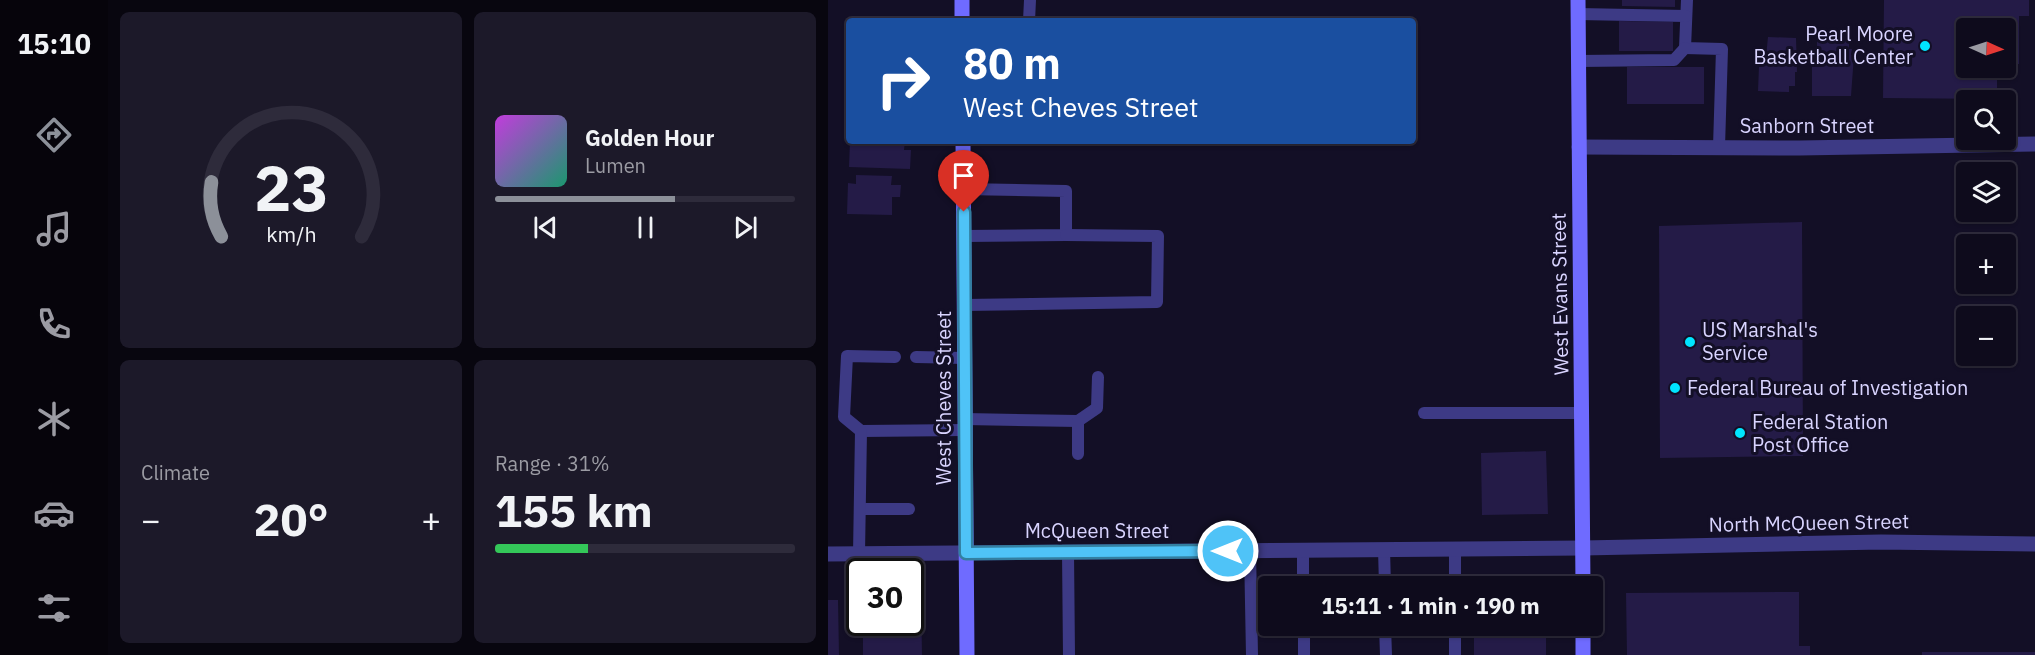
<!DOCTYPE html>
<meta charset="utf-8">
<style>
body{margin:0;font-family:"IBM Plex Sans",sans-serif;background:#1c1929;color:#f1f3f6;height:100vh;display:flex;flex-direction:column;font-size:22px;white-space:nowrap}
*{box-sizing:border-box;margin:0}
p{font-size:20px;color:#9b9ba3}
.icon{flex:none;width:33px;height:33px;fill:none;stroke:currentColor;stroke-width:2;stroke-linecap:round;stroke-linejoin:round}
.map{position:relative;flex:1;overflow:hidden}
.side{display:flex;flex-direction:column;gap:12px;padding:12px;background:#08060f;width:720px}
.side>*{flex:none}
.guide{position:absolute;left:18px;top:18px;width:570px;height:126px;border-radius:6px;box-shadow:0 2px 4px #0004,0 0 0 2px #2e2b3b;background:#1a4fa0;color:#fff;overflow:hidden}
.needle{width:39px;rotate:93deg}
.buttons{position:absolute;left:1128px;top:18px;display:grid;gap:12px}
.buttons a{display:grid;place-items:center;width:60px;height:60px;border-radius:6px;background:#0e0b1c;box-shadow:0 2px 4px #0004,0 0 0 2px #2e2b3b;font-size:30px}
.speed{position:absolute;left:18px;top:558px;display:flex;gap:12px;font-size:30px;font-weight:700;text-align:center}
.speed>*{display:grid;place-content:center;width:78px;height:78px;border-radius:50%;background:#0e0b1c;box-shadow:0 2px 4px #0004,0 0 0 2px #2e2b3b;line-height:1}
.speed .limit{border:3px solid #111;border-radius:9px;background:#fff;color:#111}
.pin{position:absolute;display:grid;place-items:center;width:51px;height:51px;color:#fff;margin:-62px -26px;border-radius:50% 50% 50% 0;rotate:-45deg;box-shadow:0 0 6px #0007}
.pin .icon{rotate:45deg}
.me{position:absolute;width:66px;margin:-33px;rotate:270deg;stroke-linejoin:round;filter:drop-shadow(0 0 4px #0008)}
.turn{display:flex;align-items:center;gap:21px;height:126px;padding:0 18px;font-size:27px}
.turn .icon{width:78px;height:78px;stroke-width:2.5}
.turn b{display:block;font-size:42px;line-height:51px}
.big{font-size:45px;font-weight:700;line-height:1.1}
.side .widget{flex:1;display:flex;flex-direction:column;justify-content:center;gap:9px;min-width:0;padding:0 21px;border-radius:9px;background:#1c1929}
.side .dial{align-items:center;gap:0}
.dial svg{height:156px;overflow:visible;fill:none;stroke:#2e2b3b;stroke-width:7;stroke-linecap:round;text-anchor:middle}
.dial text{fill:#f1f3f6;stroke:none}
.song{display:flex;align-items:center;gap:18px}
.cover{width:72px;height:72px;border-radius:9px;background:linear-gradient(135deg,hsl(290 70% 55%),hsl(160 70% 35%))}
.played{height:6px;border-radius:3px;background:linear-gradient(90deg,#8c9099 60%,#2e2b3b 60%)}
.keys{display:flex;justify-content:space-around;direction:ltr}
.heat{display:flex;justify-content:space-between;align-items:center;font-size:33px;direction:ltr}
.charge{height:9px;border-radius:4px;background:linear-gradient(90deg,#34c759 31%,#2e2b3b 0)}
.side .tiles{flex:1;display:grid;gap:12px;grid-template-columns:repeat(2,1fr)}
.trip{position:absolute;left:430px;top:576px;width:345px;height:60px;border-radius:6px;background:#0e0b1c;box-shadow:0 2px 4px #0004,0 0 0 2px #2e2b3b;font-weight:700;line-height:60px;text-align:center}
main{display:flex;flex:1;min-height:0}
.menu{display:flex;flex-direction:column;width:108px;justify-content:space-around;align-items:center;background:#06040b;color:#9b9ba3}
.menu .icon{width:42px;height:42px}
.menu .selected{color:#8c9099}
.menu b{font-size:27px;color:#f1f3f6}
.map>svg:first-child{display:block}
.building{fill:#241b47}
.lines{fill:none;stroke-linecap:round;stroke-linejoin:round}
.lane{stroke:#3d3a85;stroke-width:12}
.street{stroke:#3d3a85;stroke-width:15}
.secondary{stroke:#6f6bff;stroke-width:15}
.route-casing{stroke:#337fa1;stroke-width:15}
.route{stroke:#4fc3f7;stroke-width:10}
.poi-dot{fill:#00e5ff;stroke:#130f26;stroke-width:2}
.labels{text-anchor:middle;stroke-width:6;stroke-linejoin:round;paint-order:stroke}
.poi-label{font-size:20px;fill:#d9d4ff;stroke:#130f26;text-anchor:start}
.street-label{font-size:20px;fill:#d9d4ff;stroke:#130f26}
</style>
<main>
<nav class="menu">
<b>15:10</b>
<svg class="icon selected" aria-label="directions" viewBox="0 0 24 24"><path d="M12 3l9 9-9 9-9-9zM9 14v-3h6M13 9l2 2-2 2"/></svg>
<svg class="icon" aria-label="music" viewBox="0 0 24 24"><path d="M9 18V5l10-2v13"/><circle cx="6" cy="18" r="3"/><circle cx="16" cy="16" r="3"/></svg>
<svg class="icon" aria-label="phone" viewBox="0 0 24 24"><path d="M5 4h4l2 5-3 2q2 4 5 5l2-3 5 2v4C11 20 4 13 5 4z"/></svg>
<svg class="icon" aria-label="climate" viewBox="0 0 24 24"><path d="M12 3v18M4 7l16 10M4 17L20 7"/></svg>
<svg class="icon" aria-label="car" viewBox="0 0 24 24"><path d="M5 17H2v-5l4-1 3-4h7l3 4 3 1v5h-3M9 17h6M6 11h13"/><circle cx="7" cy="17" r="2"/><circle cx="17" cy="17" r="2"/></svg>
<svg class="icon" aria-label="filters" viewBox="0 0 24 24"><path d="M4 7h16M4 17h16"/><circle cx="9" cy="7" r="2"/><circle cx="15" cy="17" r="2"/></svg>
</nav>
<section class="side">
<div class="tiles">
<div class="widget dial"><svg viewBox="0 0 100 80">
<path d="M14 69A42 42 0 1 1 86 69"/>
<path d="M14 69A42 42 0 0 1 9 41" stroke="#8c9099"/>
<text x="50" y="56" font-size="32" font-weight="700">23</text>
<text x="50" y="72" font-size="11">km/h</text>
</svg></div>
<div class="widget">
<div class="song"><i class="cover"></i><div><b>Golden Hour</b><p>Lumen</p></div></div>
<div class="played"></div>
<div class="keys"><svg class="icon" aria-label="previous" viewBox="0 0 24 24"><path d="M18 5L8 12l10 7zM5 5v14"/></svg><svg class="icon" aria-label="pause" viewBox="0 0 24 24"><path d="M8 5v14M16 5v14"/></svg><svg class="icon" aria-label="next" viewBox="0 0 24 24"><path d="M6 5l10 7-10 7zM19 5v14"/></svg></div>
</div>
<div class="widget"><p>Climate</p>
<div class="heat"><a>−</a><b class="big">20°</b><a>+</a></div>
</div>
<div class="widget"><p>Range · 31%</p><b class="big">155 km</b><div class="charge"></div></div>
</div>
</section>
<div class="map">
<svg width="1207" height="655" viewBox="0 0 1207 655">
<rect width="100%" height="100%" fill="#130f26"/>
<!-- building -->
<g class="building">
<polygon points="794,0 847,0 847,7 794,6"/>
<polygon points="1056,0 1201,0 1201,16 1191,16 1191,64 1178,64 1178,28 1138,28 1138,68 1169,68 1169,99 1055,98"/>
<polygon points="791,21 845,22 845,51 791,51"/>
<polygon points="940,37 968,38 969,72 967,72 967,86 961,86 961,92 930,91 931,66 937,66"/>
<polygon points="989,39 1021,39 1021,49 1024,49 1023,55 1026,55 1023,96 984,96 984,48 989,48"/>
<rect x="799" y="67" width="77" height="37"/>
<polygon points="22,141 77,141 76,150 83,150 82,169 21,167"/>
<polygon points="28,175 64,176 63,185 73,185 72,197 64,197 64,215 19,214 20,183 28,184"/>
<polygon points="974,222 975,456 832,458 831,226"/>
<polygon points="718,451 720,514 654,515 653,453"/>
<polygon points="971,592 971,646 982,646 982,655 799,655 798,593"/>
<polygon points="82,597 93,597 94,655 35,655 35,622 82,622"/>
<polygon points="0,600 10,600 11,655 0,655"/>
<rect x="646" y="626" width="72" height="29"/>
<rect x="1094" y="652" width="113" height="3"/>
</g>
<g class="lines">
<!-- lane -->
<g class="lane">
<polyline points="859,0 857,48 894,49 891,147"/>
<polyline points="750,14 858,16"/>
<polyline points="201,21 202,0"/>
<polyline points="750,61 846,60 857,48"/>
<polyline points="135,189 238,191 238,235 136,236"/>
<polyline points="136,305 329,302 330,236 238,235"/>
<polyline points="88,357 137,358"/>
<polyline points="596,413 754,413"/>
<polyline points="137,419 250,421"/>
<polyline points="33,431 137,430"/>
<polyline points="250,454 250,421 269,408 270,377"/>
<polyline points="33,509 81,509"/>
<polyline points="556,549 557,586"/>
<polyline points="627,549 627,586"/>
<polyline points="422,550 424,655"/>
<polyline points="475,550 475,586"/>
<polyline points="240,552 241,655"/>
<polyline points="31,554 33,431 16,417 19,356 67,357"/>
<polyline points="476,626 476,655"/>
<polyline points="557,626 558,655"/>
<polyline points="627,626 627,655"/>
</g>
<!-- street -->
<g class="street">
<polyline points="751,147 972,148 1207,144"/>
<polyline points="0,554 755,548 1053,542 1207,544"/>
</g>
<!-- secondary -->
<g class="secondary">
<polyline points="134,0 134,21"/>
<polyline points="750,0 755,586"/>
<polyline points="135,141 139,655"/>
<polyline points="755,626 755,655"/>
</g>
</g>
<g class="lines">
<defs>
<polyline id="route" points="136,212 138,553 400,551"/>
</defs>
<!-- route casing -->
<use href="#route" class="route-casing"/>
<!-- route -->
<use href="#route" class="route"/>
</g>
<!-- markers -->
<g class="poi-dot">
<circle cx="1097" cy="46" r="6"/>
<circle cx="862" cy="342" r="6"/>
<circle cx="847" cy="388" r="6"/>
<circle cx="912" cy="433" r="6"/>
</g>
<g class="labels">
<!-- poi labels -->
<g class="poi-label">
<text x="1085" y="41" text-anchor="end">Pearl Moore<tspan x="1085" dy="23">Basketball Center</tspan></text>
<text x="874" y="337">US Marshal's<tspan x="874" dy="23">Service</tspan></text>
<text x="859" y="395">Federal Bureau of Investigation</text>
<text x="924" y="429">Federal Station<tspan x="924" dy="23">Post Office</tspan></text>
</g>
<!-- street labels -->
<g class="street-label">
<text x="979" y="133">Sanborn Street</text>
<text transform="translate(732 294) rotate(-91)" y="7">West Evans Street</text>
<text transform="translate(116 398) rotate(-90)" y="7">West Cheves Street</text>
<text transform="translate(981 523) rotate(-1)" y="7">North McQueen Street</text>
<text x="269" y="538">McQueen Street</text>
</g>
</g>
</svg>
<div class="buttons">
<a><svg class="needle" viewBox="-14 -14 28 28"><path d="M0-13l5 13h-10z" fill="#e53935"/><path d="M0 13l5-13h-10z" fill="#9b9ba3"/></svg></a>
<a><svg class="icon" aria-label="search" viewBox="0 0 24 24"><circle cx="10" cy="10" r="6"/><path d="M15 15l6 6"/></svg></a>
<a><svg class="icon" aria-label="layers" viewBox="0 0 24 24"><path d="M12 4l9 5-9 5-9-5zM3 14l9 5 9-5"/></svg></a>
<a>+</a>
<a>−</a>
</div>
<div class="speed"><div class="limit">30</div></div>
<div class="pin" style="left:136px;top:212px;background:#d93025"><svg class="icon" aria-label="arrive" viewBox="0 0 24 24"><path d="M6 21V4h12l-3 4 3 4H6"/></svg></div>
<svg class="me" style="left:400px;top:551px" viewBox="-20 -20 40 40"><circle r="17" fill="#4fc3f7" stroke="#fff" stroke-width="3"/><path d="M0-11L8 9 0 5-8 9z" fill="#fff"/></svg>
<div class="trip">15:11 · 1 min · 190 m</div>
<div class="guide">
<div class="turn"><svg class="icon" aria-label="right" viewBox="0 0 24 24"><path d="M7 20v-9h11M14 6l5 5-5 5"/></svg><div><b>80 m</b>West Cheves Street</div></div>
</div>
</div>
</main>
